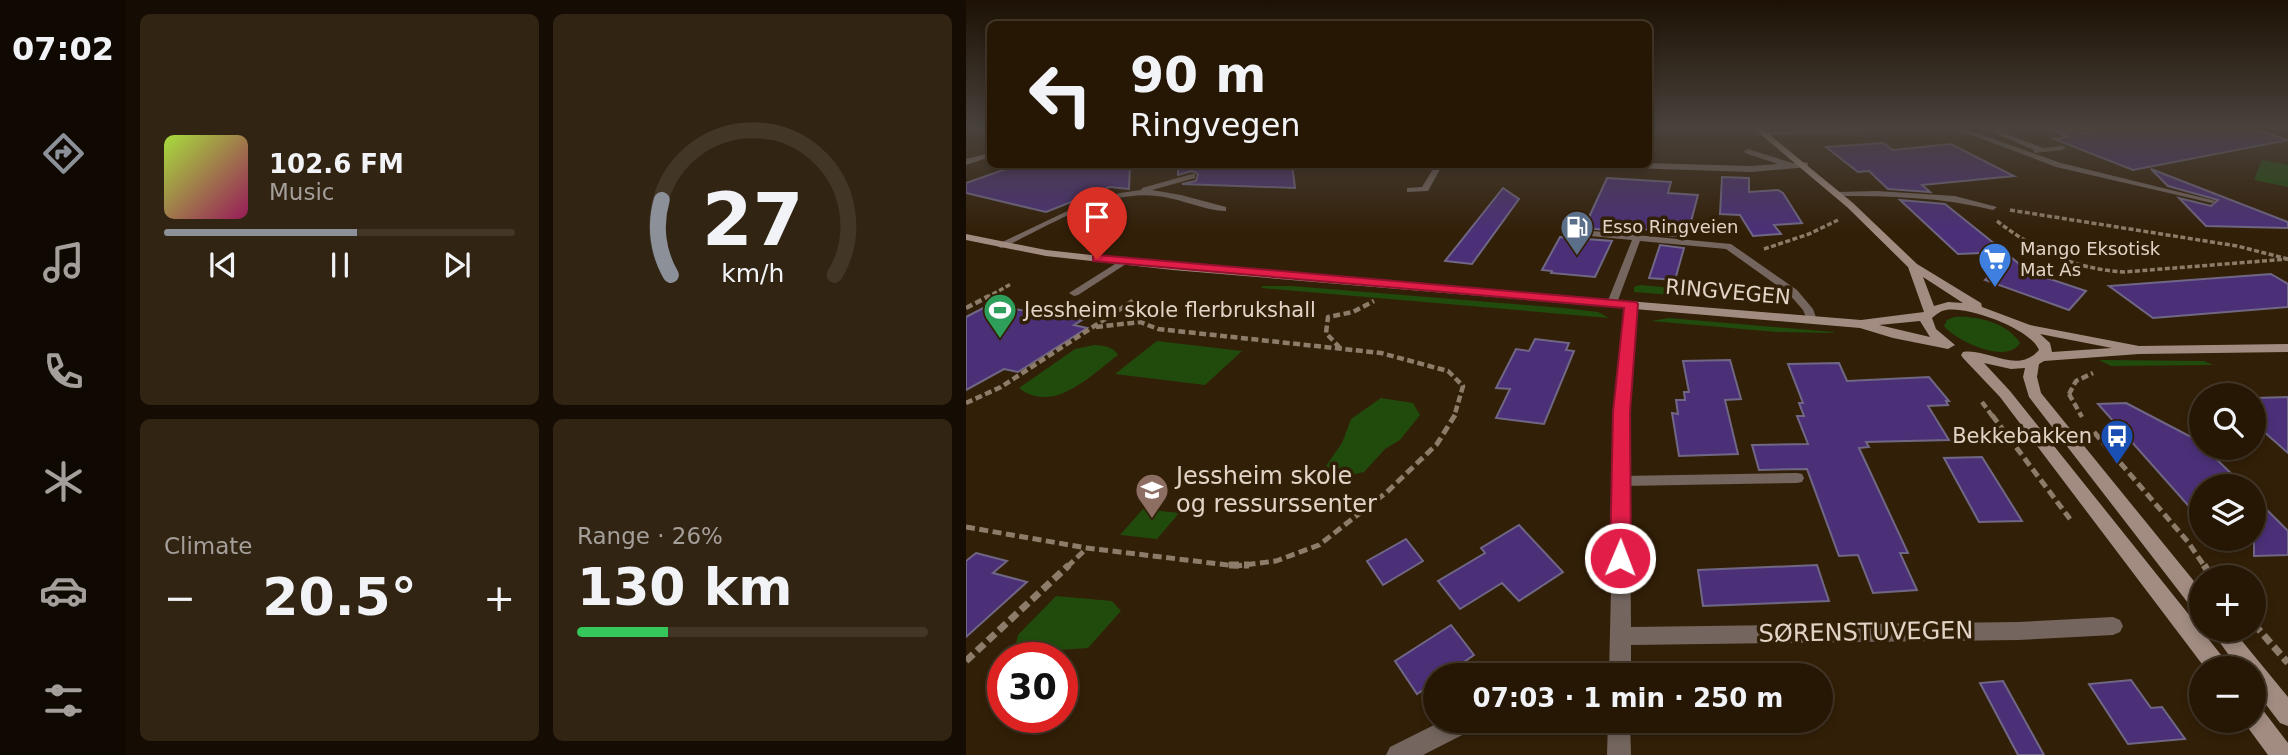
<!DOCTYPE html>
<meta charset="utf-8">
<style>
body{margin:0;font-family:"DejaVu Sans",sans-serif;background:#322413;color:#f1f3f6;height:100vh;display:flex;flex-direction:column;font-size:26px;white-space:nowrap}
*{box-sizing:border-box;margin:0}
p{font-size:23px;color:#a49f9a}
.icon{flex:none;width:38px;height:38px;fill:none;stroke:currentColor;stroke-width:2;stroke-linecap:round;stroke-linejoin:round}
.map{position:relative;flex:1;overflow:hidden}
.panel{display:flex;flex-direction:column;gap:14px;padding:14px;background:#150d03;width:840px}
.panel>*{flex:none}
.guide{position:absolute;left:21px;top:21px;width:665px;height:147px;border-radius:10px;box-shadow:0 4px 10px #0003,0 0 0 2px #423627;background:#261705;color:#f1f3f6;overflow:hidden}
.tools{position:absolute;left:1223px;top:383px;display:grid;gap:14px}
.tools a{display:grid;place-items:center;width:77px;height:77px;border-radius:50%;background:#261705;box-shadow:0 4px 10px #0003,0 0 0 2px #423627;font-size:35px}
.speed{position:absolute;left:21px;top:642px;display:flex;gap:14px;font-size:35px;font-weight:700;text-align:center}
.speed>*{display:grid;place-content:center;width:91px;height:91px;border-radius:50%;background:#261705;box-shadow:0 4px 10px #0003,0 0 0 2px #423627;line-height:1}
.speed .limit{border:10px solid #d22;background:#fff;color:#111}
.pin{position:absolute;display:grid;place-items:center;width:60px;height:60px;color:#fff;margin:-72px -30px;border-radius:50% 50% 50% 0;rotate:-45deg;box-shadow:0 0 7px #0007}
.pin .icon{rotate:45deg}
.me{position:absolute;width:77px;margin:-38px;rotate:1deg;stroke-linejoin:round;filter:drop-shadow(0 0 5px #0008)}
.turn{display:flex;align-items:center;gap:24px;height:147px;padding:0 28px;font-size:32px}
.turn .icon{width:91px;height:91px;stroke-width:2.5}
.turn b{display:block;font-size:49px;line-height:60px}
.big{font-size:52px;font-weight:800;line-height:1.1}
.panel .card{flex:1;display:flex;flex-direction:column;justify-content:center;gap:10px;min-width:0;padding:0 24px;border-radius:10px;background:#322413}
.panel .dial{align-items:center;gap:0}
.dial svg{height:182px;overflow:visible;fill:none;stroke:#423627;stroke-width:7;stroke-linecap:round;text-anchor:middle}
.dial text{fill:#f1f3f6;stroke:none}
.song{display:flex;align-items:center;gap:21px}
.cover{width:84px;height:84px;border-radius:10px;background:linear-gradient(135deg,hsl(80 70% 55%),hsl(330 70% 35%))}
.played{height:7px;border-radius:4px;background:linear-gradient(90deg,#8c9099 55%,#423627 55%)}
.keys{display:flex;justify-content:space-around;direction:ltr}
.heat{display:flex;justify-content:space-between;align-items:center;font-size:38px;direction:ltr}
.charge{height:10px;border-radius:5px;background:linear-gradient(90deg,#34c759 26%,#423627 0)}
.panel .tiles{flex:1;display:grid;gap:14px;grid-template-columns:repeat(2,1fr)}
.trip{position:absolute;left:457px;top:663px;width:410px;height:70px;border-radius:35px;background:#261705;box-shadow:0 4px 10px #0003,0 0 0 2px #423627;font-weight:800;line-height:70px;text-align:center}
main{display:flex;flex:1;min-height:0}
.tab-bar{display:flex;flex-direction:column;width:126px;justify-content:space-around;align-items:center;background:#0f0902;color:#a49f9a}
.tab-bar .icon{width:49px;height:49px}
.tab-bar .active{color:#8c9099}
.tab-bar b{font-size:32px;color:#f1f3f6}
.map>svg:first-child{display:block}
.green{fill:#204b0d}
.building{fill:#4b3078;stroke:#706785;stroke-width:2}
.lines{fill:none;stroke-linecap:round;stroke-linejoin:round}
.path-far3{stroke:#8c7c69;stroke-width:3.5;stroke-dasharray:5 2.5;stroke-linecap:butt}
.path-far2{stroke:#8c7c69;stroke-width:4.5;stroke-dasharray:7 3.5;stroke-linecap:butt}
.path-far1{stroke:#8c7c69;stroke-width:5;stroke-dasharray:9 4.5;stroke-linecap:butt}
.path{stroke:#8c7c69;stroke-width:7;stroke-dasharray:10 5;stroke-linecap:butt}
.service{fill:#74665f;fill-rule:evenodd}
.minor{fill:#74665f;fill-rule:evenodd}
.secondary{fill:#a28c81;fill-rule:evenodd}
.route{fill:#e11d48;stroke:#92132f;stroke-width:2}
.labels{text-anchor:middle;stroke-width:7;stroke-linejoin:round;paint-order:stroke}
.far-poi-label{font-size:18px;fill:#e1d4c6;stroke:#321f07;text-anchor:start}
.street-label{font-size:21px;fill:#e1d4c6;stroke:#321f07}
.poi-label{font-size:21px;fill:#e1d4c6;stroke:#321f07;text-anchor:start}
.near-poi-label{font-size:24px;fill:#e1d4c6;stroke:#321f07;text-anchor:start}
.near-street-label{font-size:24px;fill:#e1d4c6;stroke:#321f07}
</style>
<main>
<nav class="tab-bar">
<b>07:02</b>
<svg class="icon active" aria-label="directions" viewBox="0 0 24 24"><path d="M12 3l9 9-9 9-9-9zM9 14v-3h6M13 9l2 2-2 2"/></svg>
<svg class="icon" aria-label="music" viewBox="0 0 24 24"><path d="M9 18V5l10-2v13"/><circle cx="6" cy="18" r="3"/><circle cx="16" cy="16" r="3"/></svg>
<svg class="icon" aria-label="phone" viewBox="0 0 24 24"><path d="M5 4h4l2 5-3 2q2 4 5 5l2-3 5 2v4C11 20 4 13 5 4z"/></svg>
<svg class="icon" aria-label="climate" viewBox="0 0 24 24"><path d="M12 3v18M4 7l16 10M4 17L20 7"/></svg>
<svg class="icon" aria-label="car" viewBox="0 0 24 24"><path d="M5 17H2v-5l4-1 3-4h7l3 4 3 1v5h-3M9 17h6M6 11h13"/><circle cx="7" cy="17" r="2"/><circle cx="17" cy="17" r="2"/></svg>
<svg class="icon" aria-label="filters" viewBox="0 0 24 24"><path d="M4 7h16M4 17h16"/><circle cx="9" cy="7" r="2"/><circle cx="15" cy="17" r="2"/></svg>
</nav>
<section class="panel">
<div class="tiles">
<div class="card">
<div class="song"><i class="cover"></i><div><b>102.6 FM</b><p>Music</p></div></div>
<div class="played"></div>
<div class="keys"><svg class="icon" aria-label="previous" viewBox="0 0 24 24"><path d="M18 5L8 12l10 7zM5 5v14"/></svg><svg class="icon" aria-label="pause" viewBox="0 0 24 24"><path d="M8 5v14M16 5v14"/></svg><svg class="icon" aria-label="next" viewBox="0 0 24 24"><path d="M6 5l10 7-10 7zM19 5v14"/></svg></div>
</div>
<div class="card dial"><svg viewBox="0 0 100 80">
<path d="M14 69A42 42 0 1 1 86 69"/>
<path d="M14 69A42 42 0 0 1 10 36" stroke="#8c9099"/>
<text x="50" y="56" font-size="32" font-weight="700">27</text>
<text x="50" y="72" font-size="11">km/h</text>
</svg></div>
<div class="card"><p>Climate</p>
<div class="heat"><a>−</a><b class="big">20.5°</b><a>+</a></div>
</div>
<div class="card"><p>Range · 26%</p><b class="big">130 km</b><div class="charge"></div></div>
</div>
</section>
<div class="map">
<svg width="1322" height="755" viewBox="0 0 1322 755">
<rect width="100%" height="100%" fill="#321f07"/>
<!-- green -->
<g class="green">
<polygon points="1296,160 1322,165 1322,187 1288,180"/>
<polygon points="674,285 789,295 817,304 668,292 668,287"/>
<polygon points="297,286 326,286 597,308 632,312 643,318 295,288"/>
<path d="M988 317C1010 315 1042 323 1054 343 1041 365 990 341 978 326L981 320Z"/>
<polygon points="703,318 867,332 868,333 810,332 685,321"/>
<polygon points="191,341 276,351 239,385 149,374"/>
<path d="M128 345C138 346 147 346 152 355 125 375 88 415 53 388L109 349Z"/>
<polygon points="1133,360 1238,361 1247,365 1145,366"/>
<polygon points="415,398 447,403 454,415 434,440 419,449 398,472 379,476 360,466 376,443 385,419"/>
<polygon points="177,509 213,513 191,539 154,535"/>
<polygon points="90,596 146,601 155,611 122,648 77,651 49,648 52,635"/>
</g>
<!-- building -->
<g class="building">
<polygon points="1081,127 1105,127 1117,134 1124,131 1121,127 1280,127 1322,140 1167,170 1088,139 1102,137"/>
<polygon points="917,143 927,150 985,144 1048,176 956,185 964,192 922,189 903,171 892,172 860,147"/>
<polygon points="54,164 164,164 163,189 143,187 80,212 0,193 0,183"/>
<polygon points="212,164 326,164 329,188 216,184 230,181 232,174 226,171 212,175"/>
<polygon points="1185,169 1322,222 1322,228 1240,226 1213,198 1245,206 1252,200 1202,186"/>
<polygon points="756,177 783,178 783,192 812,190 817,193 836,223 808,225 815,234 787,236 774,215 754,214"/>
<polygon points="641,178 705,182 702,193 732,195 721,237 697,235 699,231 652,227 650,231 618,228"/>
<polygon points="537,188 553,199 506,264 479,261"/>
<polygon points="934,200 979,204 1039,252 992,254"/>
<polygon points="594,237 646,241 629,277 585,273 586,271 576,270"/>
<polygon points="694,245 718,248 709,280 683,278"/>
<polygon points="1046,258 1063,272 1120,291 1103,310 1019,280"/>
<polygon points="1305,274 1322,284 1322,307 1187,318 1143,286"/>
<polygon points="23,305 116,320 108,325 121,328 52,372 38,369 0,390 0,317"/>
<polygon points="569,339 603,343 600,350 608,351 578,424 530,418 544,389 530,388 550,349 563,351"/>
<polygon points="764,360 775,399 759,400 772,454 713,456 706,413 712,414 710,400 719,400 718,392 723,392 717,361"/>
<polygon points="873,363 881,381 963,377 983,401 980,401 982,405 962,406 983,440 900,442 903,447 893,448 942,553 934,553 951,590 907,593 892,555 873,556 841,469 793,470 786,445 842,444 831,416 838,416 833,403 837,403 822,364"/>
<polygon points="1322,397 1322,453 1288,423 1288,398"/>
<polygon points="1160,403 1231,440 1236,448 1239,448 1278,486 1236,486 1236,521 1132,404"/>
<polygon points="1016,457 1056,521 1013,522 978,458"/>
<polygon points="1288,497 1322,531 1322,555 1288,556"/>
<polygon points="553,525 597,572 553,601 536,583 494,609 472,581 519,553 515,548"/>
<polygon points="440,539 457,561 417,585 401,561"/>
<polygon points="10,553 41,561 27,573 61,582 0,637 0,561"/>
<polygon points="851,565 863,601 737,606 732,570"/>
<polygon points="485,625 508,655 478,676 469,676 469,682 451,694 429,661"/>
<polygon points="1165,680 1185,708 1196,707 1219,739 1162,744 1123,684"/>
<polygon points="1037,681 1078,755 1052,755 1014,683"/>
</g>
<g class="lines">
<!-- path-far3 -->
<g class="path-far3">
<polyline points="1044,210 1271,246 1322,259"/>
<path d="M1031 221C1070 251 1109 269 1158 272L1322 259"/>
<polyline points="798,249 843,234 872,220"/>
<polyline points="20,298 45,284"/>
</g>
<!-- path-far2 -->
<g class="path-far2">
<polyline points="0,308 23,296"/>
<polyline points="130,327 174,322 192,329 415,353 482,371 497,386 488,417"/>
<polyline points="374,348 360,333 362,317 387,312 408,301"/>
<polyline points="1103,394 1116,417"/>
<polyline points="1103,394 1110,381 1127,373"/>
<polyline points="1016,402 1027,417"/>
<polyline points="0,403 35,387 168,300"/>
</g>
<!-- path-far1 -->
<g class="path-far1">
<polyline points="1026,415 1104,519"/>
<polyline points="1128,432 1222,542 1239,567"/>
<polyline points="0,527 121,548 270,566 310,561 353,545 421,492 471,444 489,415"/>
<polyline points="101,567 120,549"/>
</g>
<!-- path -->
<g class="path">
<polyline points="263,565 283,565"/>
<polyline points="1238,565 1246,577"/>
<polyline points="1288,624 1322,663"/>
<polyline points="0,661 103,565"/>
</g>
<!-- service -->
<g class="service">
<polygon points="907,127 957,127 954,129 799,135 796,133 799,131"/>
<polygon points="985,127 994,127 1095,163 1250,201 1246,203 1090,167"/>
<polygon points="1032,127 1041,127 1033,131 1077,148 1096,146 1100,148 1096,150 1068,153 1068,150 1024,131"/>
<polygon points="1107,127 1116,127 1121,130 1118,132"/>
<polygon points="782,149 830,164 831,166 824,168 779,153 778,151"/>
<polygon points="470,164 477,164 462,191 441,192 441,188 456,187"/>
<path d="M226 174H229V178L186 190 215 195 260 207V211C240 211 213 198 191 196 137 190 85 225 38 247L35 248 30 245 116 204 154 193 175 190 176 188Z"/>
<path d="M911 191 989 196 1031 207 1027 210C975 197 924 196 871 196L867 194 871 192Z"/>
<polygon points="606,229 765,244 831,290 847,309 851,320 846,323 842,322 837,310 823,294 760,249 674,241 651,303 650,305 642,305 641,303 666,240 603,234 603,230"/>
<polygon points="157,259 162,262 160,264 112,295 108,296 103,293"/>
<polygon points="831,473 836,474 838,478 836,482 831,483 656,486 651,485 649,481 651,477 656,476"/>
</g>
<!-- minor -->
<g class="minor">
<polygon points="24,153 24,157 0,165 0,159"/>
<polygon points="839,162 842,163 842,167 785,172 634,167 630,164 682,163 785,166"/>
<polygon points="665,301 671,305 663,412 665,627 1052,622 1147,617 1154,620 1157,626 1154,632 1147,635 1052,640 665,645 665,676 643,676 649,412 659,305"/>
<polygon points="476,721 511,721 508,729 457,755 420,755 424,747"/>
<polygon points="642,721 664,721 665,755 641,755"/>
</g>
<!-- secondary -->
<g class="secondary">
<path d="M786 127H794L887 203 951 264 1015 303 1016 307 1064 325 1173 346 1322 344V352L1173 354 1078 361 1073 364 1071 377 1075 393 1236 591V614L1229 612 1063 397 1057 377 1059 368 1045 369 1018 363 1044 391 1260 661 1263 668H1239L1034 397 997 358 995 355 997 352C1022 348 1051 375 1073 350 1065 329 1002 306 980 310 974 311 971 314 966 318L970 329 989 345 982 349 927 338 894 328 207 270 80 256 0 240V234L80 250 207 264 895 320 958 312 942 267 881 207ZM957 277 997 303 982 302 968 306ZM954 321 964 337 913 325ZM1074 334 1146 348 1086 352 1084 343Z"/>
<polygon points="1245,630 1267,630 1322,697 1322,726 1314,723 1288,689 1288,668 1272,668"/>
<polygon points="1288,706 1296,709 1322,743 1322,755 1302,755 1280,725 1278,721 1288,721"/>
</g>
</g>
<!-- sky -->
<linearGradient id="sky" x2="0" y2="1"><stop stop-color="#1c1104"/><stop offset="0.55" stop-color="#49423c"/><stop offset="1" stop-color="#49423c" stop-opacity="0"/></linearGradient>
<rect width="1322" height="233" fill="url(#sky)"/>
<!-- route -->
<polygon class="route" points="131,255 670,302 672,304 664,412 665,558 662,564 654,567 647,564 644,558 647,412 658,308 127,261 127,256"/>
<!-- icons -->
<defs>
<symbol id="fuel-pin" viewBox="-11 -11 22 30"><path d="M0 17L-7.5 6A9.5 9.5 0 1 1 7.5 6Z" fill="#5c6f8a" stroke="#321f07"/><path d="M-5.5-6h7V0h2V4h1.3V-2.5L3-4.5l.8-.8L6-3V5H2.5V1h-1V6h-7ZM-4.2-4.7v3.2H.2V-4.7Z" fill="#fff"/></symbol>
<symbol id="supermarket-pin" viewBox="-11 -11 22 30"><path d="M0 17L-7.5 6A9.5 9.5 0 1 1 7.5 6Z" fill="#3f7fe0" stroke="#321f07"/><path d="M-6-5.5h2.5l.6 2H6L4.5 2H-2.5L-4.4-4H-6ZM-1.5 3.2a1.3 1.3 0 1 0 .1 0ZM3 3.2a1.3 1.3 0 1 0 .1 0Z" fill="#fff"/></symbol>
<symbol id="stadium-pin" viewBox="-11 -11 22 30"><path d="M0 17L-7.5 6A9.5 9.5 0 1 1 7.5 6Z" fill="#2e9e5b" stroke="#321f07"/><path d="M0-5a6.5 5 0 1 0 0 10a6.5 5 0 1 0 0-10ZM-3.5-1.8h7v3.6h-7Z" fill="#fff"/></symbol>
<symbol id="bus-pin" viewBox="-11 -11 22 30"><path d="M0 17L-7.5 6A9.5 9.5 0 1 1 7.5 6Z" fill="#1a4fb4" stroke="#321f07"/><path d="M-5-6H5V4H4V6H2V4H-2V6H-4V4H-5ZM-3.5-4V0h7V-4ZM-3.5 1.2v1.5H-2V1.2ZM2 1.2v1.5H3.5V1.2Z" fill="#fff"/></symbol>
<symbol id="school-pin" viewBox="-11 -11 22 30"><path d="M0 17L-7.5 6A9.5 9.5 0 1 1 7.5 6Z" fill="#8d6e63" stroke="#321f07"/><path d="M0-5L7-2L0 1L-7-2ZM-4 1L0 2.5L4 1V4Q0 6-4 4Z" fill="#fff"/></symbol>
</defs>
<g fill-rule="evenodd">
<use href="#fuel-pin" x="592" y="208" width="38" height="52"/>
<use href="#supermarket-pin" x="1010" y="240" width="38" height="52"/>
<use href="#stadium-pin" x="15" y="291" width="38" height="52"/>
<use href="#bus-pin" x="1132" y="417" width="38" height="52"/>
<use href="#school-pin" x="167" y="471" width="38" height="52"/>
</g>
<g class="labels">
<!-- far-poi labels -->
<g class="far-poi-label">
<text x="636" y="233">Esso Ringveien</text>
<text x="1054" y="255">Mango Eksotisk<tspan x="1054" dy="21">Mat As</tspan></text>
</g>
<!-- street labels -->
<g class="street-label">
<text transform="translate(762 292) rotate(5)" y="7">RINGVEGEN</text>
</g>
<!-- poi labels -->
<g class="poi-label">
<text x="58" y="317">Jessheim skole flerbrukshall</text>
<text x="1126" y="443" text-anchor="end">Bekkebakken</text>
</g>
<!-- near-poi labels -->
<g class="near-poi-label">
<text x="210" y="484">Jessheim skole<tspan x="210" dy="28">og ressurssenter</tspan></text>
</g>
<!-- near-street labels -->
<g class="near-street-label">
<text transform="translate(900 632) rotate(-1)" y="8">SØRENSTUVEGEN</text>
</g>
</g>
</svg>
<div class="tools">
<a><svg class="icon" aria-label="search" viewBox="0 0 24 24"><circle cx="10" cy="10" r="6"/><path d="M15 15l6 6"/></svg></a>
<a><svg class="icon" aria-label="layers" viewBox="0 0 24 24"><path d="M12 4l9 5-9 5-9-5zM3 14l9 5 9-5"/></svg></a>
<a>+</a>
<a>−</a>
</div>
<div class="speed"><div class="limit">30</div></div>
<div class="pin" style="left:131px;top:259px;background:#d93025"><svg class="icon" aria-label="arrive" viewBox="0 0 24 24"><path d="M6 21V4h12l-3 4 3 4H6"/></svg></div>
<svg class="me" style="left:654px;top:558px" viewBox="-20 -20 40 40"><circle r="17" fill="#e11d48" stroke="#fff" stroke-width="3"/><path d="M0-11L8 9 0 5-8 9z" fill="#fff"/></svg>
<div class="trip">07:03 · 1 min · 250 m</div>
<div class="guide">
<div class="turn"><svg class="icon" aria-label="left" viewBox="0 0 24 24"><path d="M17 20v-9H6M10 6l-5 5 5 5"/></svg><div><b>90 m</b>Ringvegen</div></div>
</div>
</div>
</main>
